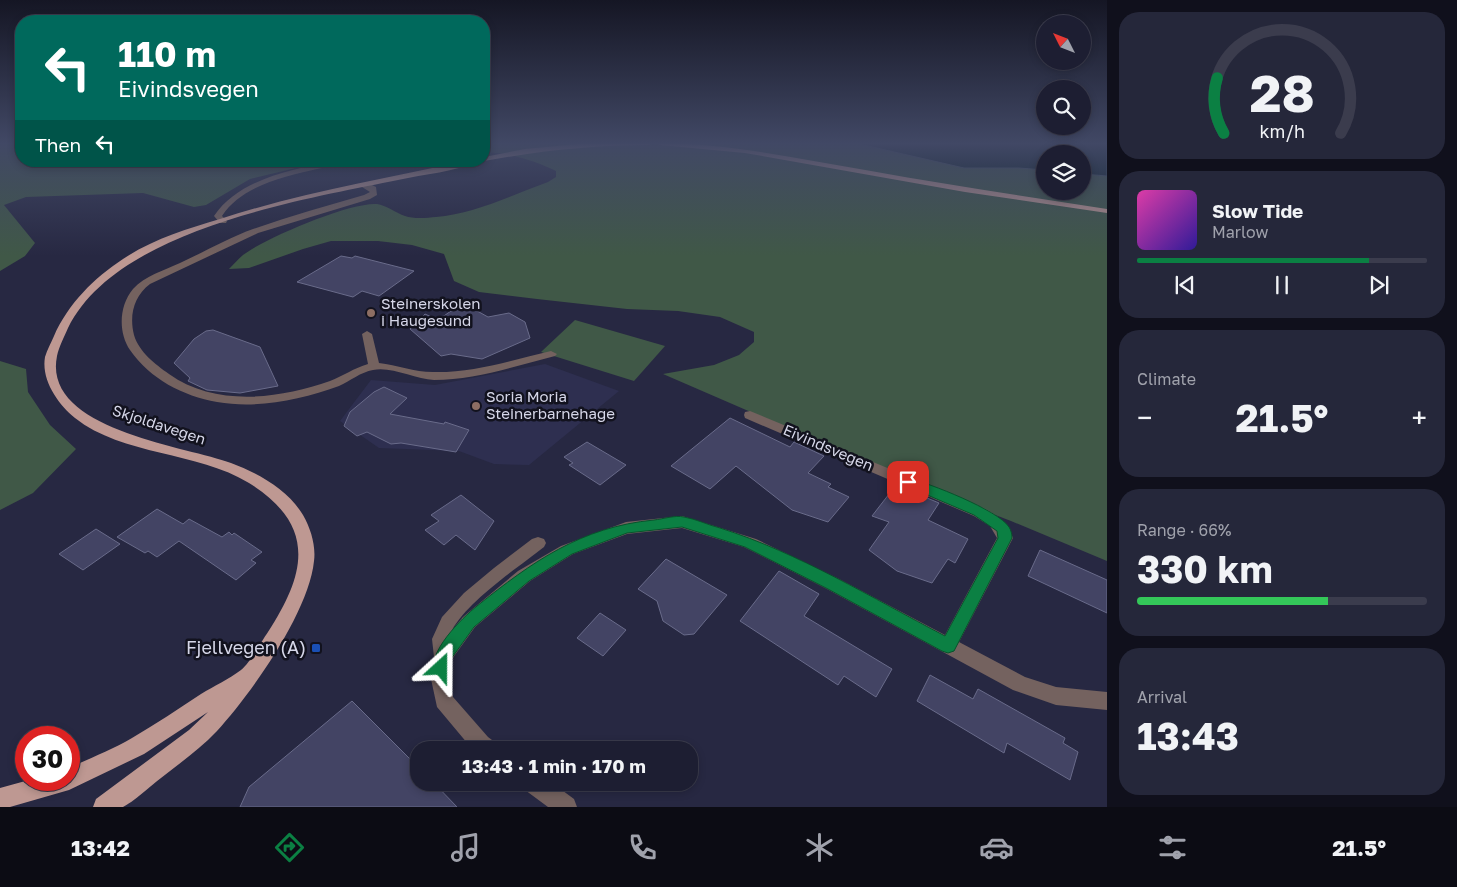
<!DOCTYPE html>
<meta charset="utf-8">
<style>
body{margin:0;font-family:"Golos Text",sans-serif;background:#25273a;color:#f1f3f6;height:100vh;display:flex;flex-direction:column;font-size:19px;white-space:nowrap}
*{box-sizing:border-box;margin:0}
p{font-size:16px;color:#a0a2ac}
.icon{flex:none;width:28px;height:28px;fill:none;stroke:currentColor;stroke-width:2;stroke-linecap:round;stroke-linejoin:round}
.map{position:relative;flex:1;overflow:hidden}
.details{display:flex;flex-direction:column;gap:12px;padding:12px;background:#10101c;width:350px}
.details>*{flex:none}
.banner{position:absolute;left:15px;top:15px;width:475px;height:152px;border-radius:20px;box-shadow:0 2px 8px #0003,0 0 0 1px #3b3c4d;background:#00695c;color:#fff;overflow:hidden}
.needle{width:32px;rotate:312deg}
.fabs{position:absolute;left:1036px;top:15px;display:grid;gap:10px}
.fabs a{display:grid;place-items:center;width:55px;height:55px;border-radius:50%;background:#1d1e32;box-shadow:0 2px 8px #0003,0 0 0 1px #3b3c4d;font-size:25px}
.speed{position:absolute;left:15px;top:726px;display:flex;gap:10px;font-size:25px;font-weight:700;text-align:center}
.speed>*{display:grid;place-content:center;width:65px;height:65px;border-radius:50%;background:#1d1e32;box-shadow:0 2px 8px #0003,0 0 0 1px #3b3c4d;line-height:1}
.speed .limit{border:8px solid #d22;background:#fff;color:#111}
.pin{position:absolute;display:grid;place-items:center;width:42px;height:42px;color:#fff;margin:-21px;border-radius:10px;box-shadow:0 2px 8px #0006}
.me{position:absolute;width:55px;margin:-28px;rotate:24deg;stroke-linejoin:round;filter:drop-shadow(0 0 4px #0008)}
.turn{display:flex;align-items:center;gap:18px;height:105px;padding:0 20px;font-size:22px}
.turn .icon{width:65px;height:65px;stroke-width:2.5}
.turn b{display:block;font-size:35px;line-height:42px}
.then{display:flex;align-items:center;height:48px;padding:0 20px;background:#0003;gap:10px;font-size:19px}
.big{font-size:38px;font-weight:700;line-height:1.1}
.details .widget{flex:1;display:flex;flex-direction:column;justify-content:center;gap:8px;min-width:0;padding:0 18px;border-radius:20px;background:#25273a}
.details .dial{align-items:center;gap:0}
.dial svg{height:130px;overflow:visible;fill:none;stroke:#3b3c4d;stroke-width:7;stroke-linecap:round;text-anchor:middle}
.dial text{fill:#f1f3f6;stroke:none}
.song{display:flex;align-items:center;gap:15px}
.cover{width:60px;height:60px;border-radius:8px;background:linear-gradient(135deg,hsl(320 70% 55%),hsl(250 70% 35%))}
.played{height:5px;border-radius:2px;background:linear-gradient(90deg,#0b8043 80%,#3b3c4d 80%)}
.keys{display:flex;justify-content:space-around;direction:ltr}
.heat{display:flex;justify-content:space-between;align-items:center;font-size:28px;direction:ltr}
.charge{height:8px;border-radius:4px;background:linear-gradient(90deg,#34c759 66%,#3b3c4d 0)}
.trip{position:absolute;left:410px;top:741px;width:288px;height:50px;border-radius:20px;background:#1d1e32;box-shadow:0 2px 8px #0003,0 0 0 1px #3b3c4d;font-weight:700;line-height:50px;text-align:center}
.tabs{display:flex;height:80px;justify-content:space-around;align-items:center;background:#0c0c14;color:#a0a2ac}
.tabs .icon{width:35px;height:35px}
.tabs .on{color:#0b8043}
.tabs b{font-size:22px;color:#f1f3f6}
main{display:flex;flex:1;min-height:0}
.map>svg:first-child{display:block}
.built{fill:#2e2f50}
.green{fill:#405847}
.water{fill:#01181f;stroke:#41515c}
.building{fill:#434464;stroke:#696b8a}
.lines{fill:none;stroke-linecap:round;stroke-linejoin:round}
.minor{fill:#74625f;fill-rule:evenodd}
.major{fill:#be9892;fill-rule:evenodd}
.route{fill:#0b8043;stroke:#07532c}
.education-dot{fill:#8d6e63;stroke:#12121e;stroke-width:2}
.transit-dot{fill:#1a4fb4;stroke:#12121e;stroke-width:2}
.labels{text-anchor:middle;stroke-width:5;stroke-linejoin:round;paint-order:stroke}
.poi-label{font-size:15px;fill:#d6d7e9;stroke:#12121e;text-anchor:start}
.street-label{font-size:15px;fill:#d6d7e9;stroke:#12121e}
.near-poi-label{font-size:18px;fill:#d6d7e9;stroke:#12121e;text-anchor:end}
</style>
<main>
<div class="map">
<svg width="1107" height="807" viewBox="0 0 1107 807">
<rect width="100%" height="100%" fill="#272842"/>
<!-- built -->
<polygon class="built" points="545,364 619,391 529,465 494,464 459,451 379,448 340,421 371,380 435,385"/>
<!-- green -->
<g class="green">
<polygon points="0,143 21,143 21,161 325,161 250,179 206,205 194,207 143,193 26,197 4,205 35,243 25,256 0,271"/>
<path d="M484 143H855L1045 170V191H1082L1083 174 1107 176V561L1011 521 938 493 663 374 714 365 739 355 754 342V332L720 317 678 311 627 309 537 299 479 292 454 281 444 254 412 245 378 241H331L303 249 249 268 229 269C234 264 238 259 243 255 265 238 350 202 377 204 386 205 396 213 405 216 413 219 427 218 436 217 474 214 512 195 548 182L556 177V171C538 162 503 150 484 153Z"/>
<polygon points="575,320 665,346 634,381 541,352"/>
<polygon points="0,361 26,369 28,392 50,425 76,449 33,493 0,510"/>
</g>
<!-- water -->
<polygon class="water" points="855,143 1107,143 1107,176 1083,174 1082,154 1045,154 1045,170 1019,168 964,168"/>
<!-- building -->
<g class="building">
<polygon points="341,256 352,258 355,256 414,271 379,296 362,291 353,297 297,282"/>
<polygon points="470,307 488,317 509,313 525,322 530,338 482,359 451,354 441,356 410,329 425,314 438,320 451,311"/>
<polygon points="213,330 260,347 278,386 240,393 207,390 188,381 190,378 174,363 194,339 206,331"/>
<polygon points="384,387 407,398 390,414 444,424 445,422 469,430 456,452 401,443 391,444 367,432 357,436 344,426 350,412 374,392"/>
<polygon points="730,418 790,447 794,442 824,456 808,473 831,484 828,487 849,497 828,522 792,510 736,466 710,489 671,466"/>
<polygon points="587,442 626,465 600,485 569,465 573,463 564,457"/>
<polygon points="896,485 939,503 928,520 968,539 955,563 948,559 932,583 897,571 869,550 889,522 872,516"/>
<polygon points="461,495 494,521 475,550 456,535 444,545 425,530 439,521 431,515"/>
<polygon points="157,509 183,524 189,519 222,537 229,532 232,535 234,533 262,552 251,560 256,563 236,580 179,541 157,557 148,551 145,553 117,537"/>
<polygon points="96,529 120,544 83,570 59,554"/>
<polygon points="1040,550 1107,580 1107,613 1028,576"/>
<polygon points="666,559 727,595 694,634 684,635 663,621 657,601 638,589"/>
<polygon points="779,571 819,594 804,616 892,669 876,697 844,676 838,685 740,621"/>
<polygon points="600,613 626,630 603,656 577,638"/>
<polygon points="930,675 973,699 978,689 1065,738 1063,743 1078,752 1070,780 1007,743 1004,753 917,701"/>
<polygon points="352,701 419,768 419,782 433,782 457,807 240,807 249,787"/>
</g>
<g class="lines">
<!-- minor -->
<g class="minor">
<path d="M332 161H346C338 166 326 167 317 169 285 176 241 186 222 216L227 221 226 223H220L214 216C239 179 291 170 332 161Z"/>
<path d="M362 183H368L376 187 377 195 370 199 258 233 150 284C134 296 129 315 134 335 139 352 155 364 169 374 215 407 279 399 330 381 343 376 354 368 368 364L362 334 367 331 372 334 379 363C397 365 414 372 433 372 473 373 512 360 551 351L557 354 555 356C515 366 475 380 434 380 415 379 391 366 373 370 361 372 350 381 339 386 301 400 257 409 217 402 183 396 150 379 130 350 118 332 119 306 133 289 144 276 165 270 180 263 204 252 228 238 253 229 290 216 327 206 364 195L370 192 362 187Z"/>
<path d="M750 411 984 508C998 516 1008 523 1013 538L959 642 1025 677 1056 687 1107 692V710L1056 705 1013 690 827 589 744 547 682 528 627 534 573 554 530 581 475 627 452 659 449 679 453 697 488 737 496 743 499 750H473L437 707 431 679 434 657 432 639 442 617 464 593 494 568 532 539 538 537 544 539 546 543 544 547C516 569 469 600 452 630L463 617 518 571 561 546 626 522 682 516 756 539 839 579 945 635 997 538 990 526 974 516 745 418 744 415 745 412Z"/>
<polygon points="523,782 551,782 574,799 577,807 548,807 525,790"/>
</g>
<!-- major -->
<g class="major">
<path d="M588 143H652L649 145C593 145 539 151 484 161V157L525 149Z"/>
<path d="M657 143C729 143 800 159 871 171 949 185 1028 197 1107 209V213L965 192 745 153 660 145Z"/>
<path d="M465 161H479C455 172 424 174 398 180 299 200 116 230 68 328 64 337 59 347 57 356 42 430 185 446 231 463 258 473 288 490 303 515 311 529 316 546 314 561 309 612 251 694 217 731 200 749 180 763 161 778 153 784 132 803 123 807 115 807 102 807 93 807L96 799 189 730 208 712 144 754 69 790 10 807H0V788L29 780H69V768C90 758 112 750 132 738 156 724 178 709 201 694 214 686 229 679 241 670 250 663 261 642 268 632 307 572 316 525 249 483 197 451 123 456 75 418 58 404 41 380 45 357 47 350 51 343 54 336 68 304 94 278 123 259 153 239 187 229 220 219 300 193 383 179 465 161Z"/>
</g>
</g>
<!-- sky -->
<linearGradient id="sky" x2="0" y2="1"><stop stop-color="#151624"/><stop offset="0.56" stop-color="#414865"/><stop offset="1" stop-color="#414865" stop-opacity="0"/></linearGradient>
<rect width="1107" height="256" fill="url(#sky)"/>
<!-- route -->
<path class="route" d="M908 478C929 483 998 510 1009 527 1011 530 1012 534 1012 538L954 651 948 653 942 651 828 589 745 547 682 527 627 533 572 554 529 581 474 627 451 659 447 673 441 675 435 673C426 653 462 618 477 606 532 562 581 527 654 520 663 519 675 515 684 517 696 519 708 525 720 528 799 553 872 598 945 636L998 538 997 531 974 515 904 485 902 482 904 479Z"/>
<!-- markers -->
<g class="education-dot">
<circle cx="371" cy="313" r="5"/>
<circle cx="476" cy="406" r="5"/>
</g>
<rect class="transit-dot" x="311" y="643" width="10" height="10" rx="2.5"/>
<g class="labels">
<!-- poi labels -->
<g class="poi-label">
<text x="381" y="309">Steinerskolen<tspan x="381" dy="17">i Haugesund</tspan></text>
<text x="486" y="402">Soria Moria<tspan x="486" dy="17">Steinerbarnehage</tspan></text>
</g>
<!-- street labels -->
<g class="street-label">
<text transform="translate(159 425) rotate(18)" y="5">Skjoldavegen</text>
<text transform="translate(828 448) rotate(23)" y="5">Eivindsvegen</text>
</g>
<!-- near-poi labels -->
<g class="near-poi-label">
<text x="306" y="654">Fjellvegen (A)</text>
</g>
</g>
</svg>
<div class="fabs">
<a><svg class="needle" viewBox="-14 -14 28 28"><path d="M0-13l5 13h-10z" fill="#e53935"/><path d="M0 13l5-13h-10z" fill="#a0a2ac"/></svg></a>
<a><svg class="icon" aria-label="search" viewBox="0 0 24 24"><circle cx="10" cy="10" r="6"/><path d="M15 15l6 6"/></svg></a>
<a><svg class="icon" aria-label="layers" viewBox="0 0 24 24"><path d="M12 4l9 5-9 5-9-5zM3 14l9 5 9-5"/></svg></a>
</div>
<div class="speed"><div class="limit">30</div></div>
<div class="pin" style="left:908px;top:482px;background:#d93025"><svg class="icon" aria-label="arrive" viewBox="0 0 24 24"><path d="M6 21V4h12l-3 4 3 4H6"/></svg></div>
<svg class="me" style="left:441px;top:668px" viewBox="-20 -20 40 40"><path d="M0-17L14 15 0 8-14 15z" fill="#0b8043" stroke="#fff" stroke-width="4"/></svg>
<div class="trip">13:43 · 1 min · 170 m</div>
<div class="banner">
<div class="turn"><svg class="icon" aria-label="left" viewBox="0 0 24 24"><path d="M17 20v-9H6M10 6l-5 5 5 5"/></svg><div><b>110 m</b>Eivindsvegen</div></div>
<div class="then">Then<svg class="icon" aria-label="left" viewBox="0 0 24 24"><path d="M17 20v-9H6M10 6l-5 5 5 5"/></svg></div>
</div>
</div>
<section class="details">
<div class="widget dial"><svg viewBox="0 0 100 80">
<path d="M14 69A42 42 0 1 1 86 69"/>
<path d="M14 69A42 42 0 0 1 10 35" stroke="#0b8043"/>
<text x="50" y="56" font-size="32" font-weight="700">28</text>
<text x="50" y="72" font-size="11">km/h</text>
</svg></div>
<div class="widget">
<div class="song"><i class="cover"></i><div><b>Slow Tide</b><p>Marlow</p></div></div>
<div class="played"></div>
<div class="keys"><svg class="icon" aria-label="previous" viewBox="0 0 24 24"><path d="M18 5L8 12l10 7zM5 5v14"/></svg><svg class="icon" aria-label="pause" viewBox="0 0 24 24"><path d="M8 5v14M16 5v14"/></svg><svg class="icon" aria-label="next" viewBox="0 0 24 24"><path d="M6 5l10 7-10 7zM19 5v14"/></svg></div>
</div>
<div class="widget"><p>Climate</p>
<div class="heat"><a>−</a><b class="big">21.5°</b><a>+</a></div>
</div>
<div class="widget"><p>Range · 66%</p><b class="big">330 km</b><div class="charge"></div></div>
<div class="widget"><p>Arrival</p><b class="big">13:43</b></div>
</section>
</main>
<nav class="tabs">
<b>13:42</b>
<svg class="icon on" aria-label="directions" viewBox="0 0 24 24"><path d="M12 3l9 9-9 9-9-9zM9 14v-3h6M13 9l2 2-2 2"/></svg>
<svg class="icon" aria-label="music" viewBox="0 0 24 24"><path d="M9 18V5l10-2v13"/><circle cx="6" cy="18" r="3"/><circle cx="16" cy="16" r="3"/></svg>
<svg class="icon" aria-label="phone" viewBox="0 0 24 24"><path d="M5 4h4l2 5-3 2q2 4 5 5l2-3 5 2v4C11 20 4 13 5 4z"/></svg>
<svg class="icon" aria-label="climate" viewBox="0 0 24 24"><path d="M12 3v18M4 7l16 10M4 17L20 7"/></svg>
<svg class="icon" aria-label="car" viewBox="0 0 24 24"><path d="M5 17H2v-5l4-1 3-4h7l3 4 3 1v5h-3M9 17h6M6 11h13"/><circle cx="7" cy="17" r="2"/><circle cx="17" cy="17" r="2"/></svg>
<svg class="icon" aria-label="filters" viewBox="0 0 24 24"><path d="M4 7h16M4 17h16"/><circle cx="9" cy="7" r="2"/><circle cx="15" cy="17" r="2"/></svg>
<b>21.5°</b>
</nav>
